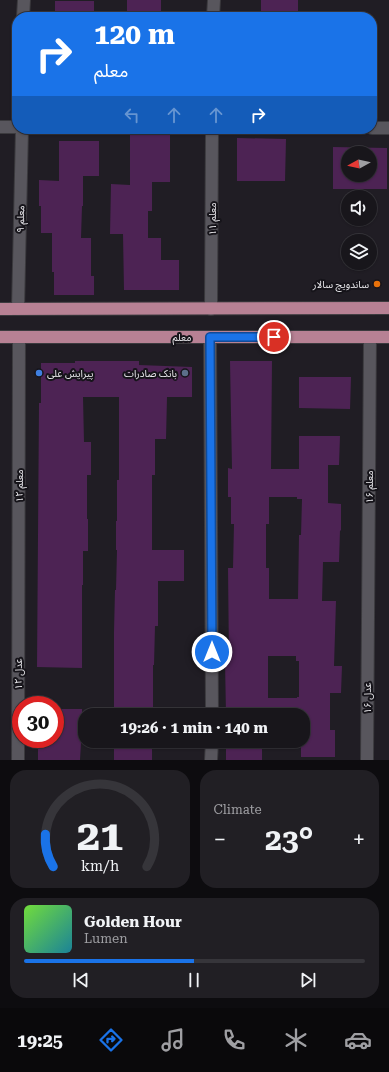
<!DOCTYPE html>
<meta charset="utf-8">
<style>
body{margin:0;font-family:"Roboto Serif","Noto Sans Arabic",serif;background:#211f24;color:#f1f3f6;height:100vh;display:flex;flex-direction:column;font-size:15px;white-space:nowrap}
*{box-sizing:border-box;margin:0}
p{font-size:13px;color:#9f9fa3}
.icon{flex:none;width:22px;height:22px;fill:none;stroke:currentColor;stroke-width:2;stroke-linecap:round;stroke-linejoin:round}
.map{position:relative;height:760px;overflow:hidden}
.side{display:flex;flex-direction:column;gap:10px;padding:10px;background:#0d0c0f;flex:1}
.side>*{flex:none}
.guide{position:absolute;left:12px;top:12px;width:365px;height:122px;border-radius:16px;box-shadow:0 1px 3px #0004,0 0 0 1px #36353a;background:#1a73e8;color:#fff;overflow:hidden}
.needle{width:26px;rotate:262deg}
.buttons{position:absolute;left:341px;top:146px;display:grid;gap:8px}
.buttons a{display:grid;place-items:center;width:36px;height:36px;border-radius:50%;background:#18161b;box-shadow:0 1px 3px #0004,0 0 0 1px #36353a;font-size:20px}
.speed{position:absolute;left:12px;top:696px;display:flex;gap:8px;font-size:20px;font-weight:700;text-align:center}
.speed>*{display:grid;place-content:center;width:52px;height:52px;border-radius:50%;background:#18161b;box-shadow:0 1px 3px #0004,0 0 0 1px #36353a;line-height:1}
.speed .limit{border:6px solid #d22;background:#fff;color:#111}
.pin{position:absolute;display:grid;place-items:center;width:34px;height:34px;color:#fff;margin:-17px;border:2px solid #fff;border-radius:50%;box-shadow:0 1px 4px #0007}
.me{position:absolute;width:44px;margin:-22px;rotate:0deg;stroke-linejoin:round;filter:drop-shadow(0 0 3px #0008)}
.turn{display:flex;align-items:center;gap:14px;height:84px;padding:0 16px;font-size:18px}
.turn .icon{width:52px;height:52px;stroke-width:2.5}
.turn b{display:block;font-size:28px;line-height:34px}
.lanes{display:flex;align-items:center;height:38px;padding:0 16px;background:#0003;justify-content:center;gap:20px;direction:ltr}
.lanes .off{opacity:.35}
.big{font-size:30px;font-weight:700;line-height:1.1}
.side .card{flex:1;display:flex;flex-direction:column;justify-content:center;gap:6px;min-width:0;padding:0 14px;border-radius:16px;background:#211f24}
.side .dial{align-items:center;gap:0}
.dial svg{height:104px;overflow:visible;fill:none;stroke:#36353a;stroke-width:7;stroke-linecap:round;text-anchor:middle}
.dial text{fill:#f1f3f6;stroke:none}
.song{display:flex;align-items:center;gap:12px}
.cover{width:48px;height:48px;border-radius:6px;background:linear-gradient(135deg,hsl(100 70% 55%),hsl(190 70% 35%))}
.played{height:4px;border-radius:2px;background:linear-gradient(90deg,#1a73e8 50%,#36353a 50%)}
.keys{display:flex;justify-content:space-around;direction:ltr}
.heat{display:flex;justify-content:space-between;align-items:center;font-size:22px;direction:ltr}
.side .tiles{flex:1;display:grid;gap:10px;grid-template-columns:1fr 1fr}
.card:last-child{grid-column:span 2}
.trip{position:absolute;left:78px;top:708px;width:232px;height:40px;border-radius:16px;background:#18161b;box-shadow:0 1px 3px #0004,0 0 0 1px #36353a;font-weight:700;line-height:40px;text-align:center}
.tab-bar{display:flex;height:64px;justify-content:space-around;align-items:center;background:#0a090b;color:#9f9fa3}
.tab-bar .icon{width:28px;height:28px}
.tab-bar .active{color:#1a73e8}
.tab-bar b{font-size:18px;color:#f1f3f6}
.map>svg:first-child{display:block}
.building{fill:#4d2354;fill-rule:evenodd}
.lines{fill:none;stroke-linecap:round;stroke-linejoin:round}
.minor-casing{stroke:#3b3a3e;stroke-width:14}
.major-casing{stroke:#3b3a3e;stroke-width:14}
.minor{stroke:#58565d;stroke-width:12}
.major{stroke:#b78194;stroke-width:12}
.route-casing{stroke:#114b97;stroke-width:10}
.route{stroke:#1a73e8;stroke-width:7}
.food-dot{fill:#e8710a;stroke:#16141a;stroke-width:1.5}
.shop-dot{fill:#3f7fe0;stroke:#16141a;stroke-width:1.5}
.service-dot{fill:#5c6f8a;stroke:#16141a;stroke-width:1.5}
.labels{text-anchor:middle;stroke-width:4;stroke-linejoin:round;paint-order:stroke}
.street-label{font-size:10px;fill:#eae9ed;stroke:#16141a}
.poi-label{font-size:10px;fill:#eae9ed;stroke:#16141a;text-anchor:end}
</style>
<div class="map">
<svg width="389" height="760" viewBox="0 0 389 760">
<rect width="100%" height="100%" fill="#201d24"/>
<!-- building -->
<g class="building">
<rect x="127" y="0" width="34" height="17"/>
<rect x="261" y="0" width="37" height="17"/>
<rect x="55" y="1" width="39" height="16"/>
<polygon points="130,132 170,132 170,182 152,182 152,211 148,211 148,238 161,238 161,260 179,260 179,290 124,290 123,234 110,234 111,184 130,185"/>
<polygon points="237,138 286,139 285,181 237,181"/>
<polygon points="59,141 99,141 99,176 83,176 83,206 82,206 81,238 91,238 91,276 94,276 94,295 54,295 54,272 52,272 52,233 41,233 41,206 39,206 39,180 59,181"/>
<path d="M333 147 387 148V189H333ZM348 153H370V175H348Z"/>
<polygon points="75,361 139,361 139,365 192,367 192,397 167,397 166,439 155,439 155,475 152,475 152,550 184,550 184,581 158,581 158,626 155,626 154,665 153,665 153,708 157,708 157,715 114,715 114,632 115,590 116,590 117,550 116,550 116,521 117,521 117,480 119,480 119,397 83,397 84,442 91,442 91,475 87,475 87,519 88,519 88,551 83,551 83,585 82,585 82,668 37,667 39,403 41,403 41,363 75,363"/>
<path d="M230 361H272L271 469H299V436H340L339 465H328V503L341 504V531L340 530 339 562H323L322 601H336L334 666H342L341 693H330V730H335V757H301V741H303V715H226L225 661H229L228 568H233L234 524H231V497H228V468L232 469ZM269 497H297V499H302L301 535H299L298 599H269V568H266V524H269ZM268 656H296V661H299V697H297V698H268Z"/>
<polygon points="299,377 351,377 350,409 299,408"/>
<polygon points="55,709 82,709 82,743 81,743 80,760 38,760 38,739 55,739"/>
<polygon points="114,741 156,741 156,744 152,744 152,760 114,760"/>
<rect x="226" y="741" width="36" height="19"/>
</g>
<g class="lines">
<defs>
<g id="minor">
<polyline points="23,17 24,0"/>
<polyline points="213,17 214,0"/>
<polyline points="0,127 17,127"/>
<polyline points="372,128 389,128"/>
<polyline points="18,309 22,129"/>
<polyline points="211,309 212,129"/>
<polyline points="210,337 212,715"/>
<polyline points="18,760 19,337"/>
<polyline points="211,760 212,741"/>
<polyline points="367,760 370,337"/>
</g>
<g id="major">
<polyline points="0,309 389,308"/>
<polyline points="0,337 389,337"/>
</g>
</defs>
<!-- minor casing -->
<use href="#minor" class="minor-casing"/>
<!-- major casing -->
<use href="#major" class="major-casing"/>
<!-- minor -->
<use href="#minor" class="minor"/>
<!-- major -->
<use href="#major" class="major"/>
</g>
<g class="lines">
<defs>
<polyline id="route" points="212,652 210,337 274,337"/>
</defs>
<!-- route casing -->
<use href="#route" class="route-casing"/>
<!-- route -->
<use href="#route" class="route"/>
</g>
<!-- markers -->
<circle class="food-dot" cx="377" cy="284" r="4"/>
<circle class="shop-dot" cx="39" cy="373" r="4"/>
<circle class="service-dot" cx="185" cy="373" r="4"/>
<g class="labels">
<!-- street labels -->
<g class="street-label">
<text transform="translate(20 219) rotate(-89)" y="4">معلم ۹</text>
<text transform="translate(212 219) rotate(-90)" y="4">معلم ۱۱</text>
<text x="182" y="341">معلم</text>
<text transform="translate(19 486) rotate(-90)" y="4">معلم ۱۲</text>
<text transform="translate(369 487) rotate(-90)" y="4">معلم ۱۶‌</text>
<text transform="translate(18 674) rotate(-90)" y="4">عدل ۱۲</text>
<text transform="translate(367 698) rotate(-90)" y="4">عدل ۱۶</text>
</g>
<!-- poi labels -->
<g class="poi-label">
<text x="369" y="288">ساندویچ سالار</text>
<text x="47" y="377" text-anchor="start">پیرایش علی</text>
<text x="177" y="377">بانک صادرات</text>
</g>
</g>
</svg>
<div class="buttons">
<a><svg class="needle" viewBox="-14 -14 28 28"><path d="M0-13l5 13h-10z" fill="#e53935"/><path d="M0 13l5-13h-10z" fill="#9f9fa3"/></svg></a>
<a><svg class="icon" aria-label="sound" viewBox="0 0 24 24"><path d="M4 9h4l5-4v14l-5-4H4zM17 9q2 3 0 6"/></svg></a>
<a><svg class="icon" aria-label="layers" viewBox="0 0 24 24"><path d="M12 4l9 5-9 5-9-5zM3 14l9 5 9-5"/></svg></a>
</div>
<div class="speed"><div class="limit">30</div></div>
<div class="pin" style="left:274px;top:337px;background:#d93025"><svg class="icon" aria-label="arrive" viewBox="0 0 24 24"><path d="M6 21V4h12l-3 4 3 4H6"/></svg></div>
<svg class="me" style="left:212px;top:652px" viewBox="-20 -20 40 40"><circle r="17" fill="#1a73e8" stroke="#fff" stroke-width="3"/><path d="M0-11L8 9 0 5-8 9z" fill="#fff"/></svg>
<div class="trip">19:26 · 1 min · 140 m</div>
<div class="guide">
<div class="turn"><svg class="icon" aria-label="right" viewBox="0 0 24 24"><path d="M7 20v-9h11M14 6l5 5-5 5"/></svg><div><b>120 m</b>معلم</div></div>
<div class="lanes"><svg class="icon off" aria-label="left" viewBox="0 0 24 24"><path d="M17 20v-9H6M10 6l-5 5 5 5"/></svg><svg class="icon off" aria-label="ahead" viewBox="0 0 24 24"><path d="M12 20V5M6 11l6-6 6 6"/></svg><svg class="icon off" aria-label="ahead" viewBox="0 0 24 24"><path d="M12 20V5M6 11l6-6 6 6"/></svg><svg class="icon" aria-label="right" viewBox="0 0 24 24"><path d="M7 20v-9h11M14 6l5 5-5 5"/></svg></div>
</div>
</div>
<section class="side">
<div class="tiles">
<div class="card dial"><svg viewBox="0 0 100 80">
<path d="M14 69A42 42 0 1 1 86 69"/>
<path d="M14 69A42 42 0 0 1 8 44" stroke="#1a73e8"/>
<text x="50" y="56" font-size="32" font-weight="700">21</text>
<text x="50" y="72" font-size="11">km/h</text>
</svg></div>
<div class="card"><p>Climate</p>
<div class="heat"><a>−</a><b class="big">23°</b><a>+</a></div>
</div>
<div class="card">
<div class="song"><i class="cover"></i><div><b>Golden Hour</b><p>Lumen</p></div></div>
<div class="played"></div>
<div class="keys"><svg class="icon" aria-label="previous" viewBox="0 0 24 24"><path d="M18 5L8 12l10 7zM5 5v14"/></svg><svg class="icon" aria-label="pause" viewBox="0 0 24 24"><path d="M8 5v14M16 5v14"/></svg><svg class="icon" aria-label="next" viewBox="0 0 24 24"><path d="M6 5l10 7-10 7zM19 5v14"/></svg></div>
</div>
</div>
</section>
<nav class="tab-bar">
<b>19:25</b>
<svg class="icon active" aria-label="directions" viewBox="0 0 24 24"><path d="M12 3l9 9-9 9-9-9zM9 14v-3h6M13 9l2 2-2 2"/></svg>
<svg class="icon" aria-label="music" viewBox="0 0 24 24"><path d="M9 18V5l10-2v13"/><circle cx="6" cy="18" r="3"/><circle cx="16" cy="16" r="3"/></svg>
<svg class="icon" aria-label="phone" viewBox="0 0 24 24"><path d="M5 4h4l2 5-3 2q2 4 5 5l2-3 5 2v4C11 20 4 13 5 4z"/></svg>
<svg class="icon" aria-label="climate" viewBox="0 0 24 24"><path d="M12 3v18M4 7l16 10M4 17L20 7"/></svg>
<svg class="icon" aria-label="car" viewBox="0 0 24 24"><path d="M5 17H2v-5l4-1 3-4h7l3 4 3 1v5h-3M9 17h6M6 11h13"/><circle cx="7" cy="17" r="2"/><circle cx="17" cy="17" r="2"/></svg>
</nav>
